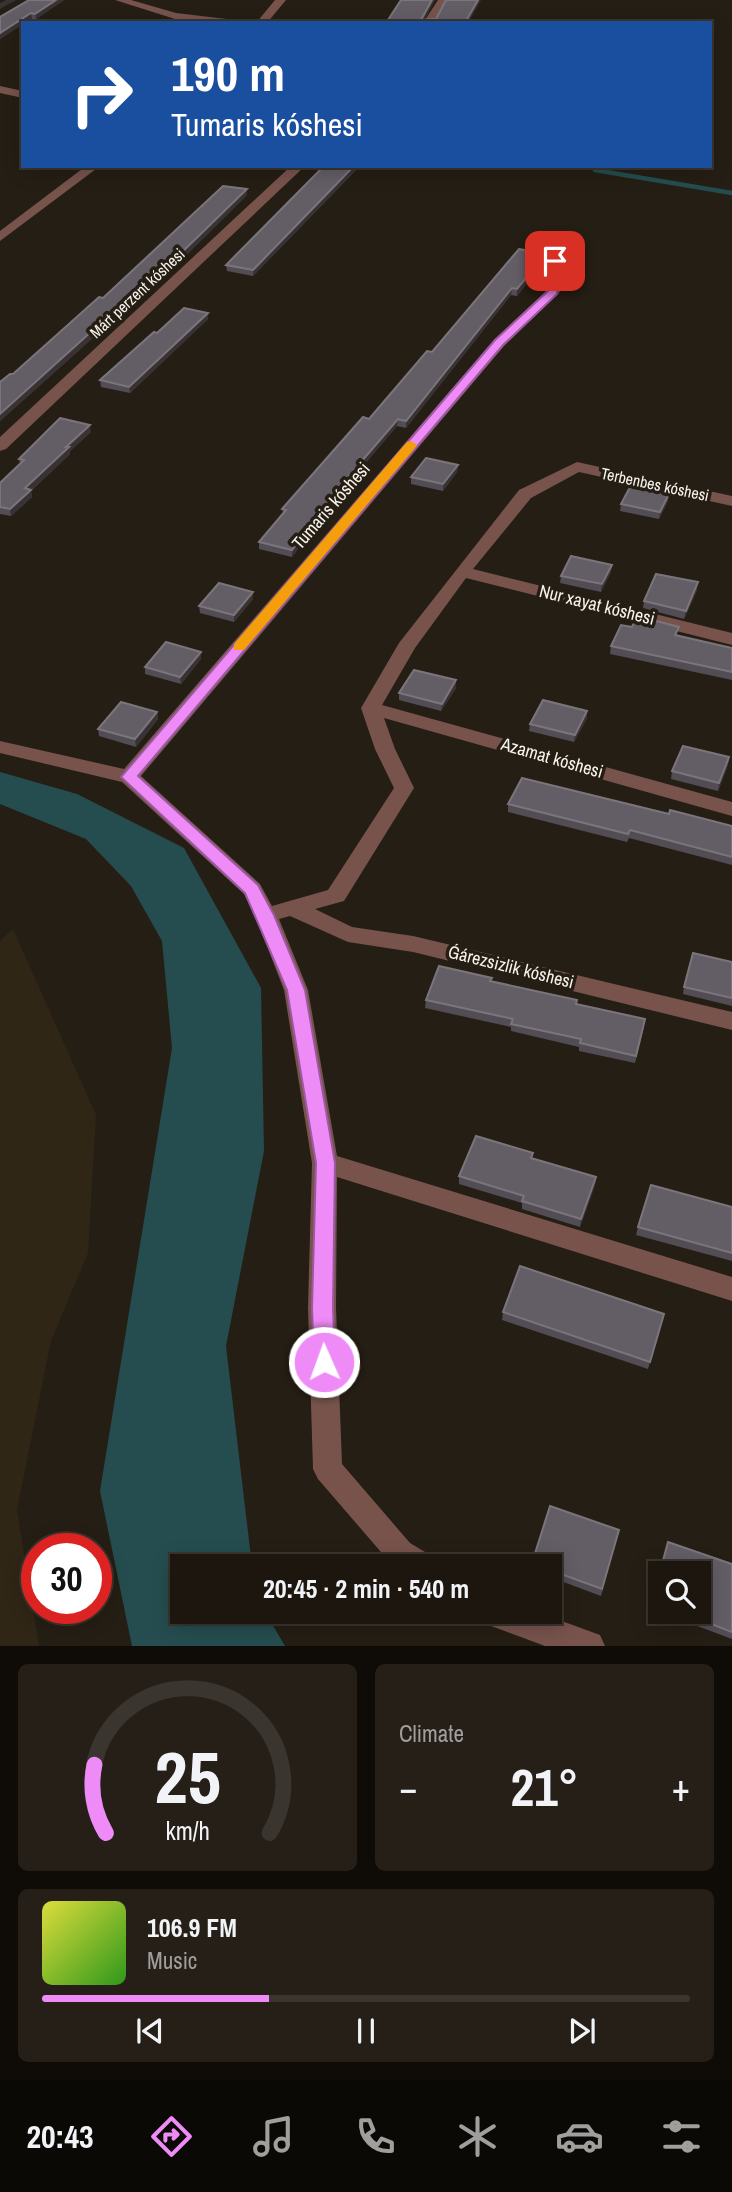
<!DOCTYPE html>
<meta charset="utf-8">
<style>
body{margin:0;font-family:"Archivo Narrow",sans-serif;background:#251f18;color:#f1f3f6;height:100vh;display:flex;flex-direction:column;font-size:26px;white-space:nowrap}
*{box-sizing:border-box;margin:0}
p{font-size:23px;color:#a09f9e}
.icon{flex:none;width:38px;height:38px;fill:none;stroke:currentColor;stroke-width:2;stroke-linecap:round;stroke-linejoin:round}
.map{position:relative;height:1646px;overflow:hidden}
.drawer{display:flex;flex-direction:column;gap:18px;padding:18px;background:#0f0c08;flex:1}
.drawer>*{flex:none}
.guide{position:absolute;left:21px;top:21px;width:691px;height:147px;border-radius:0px;box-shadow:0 4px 18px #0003,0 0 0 2px #3a352f;background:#1a4fa0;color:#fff;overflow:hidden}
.tools{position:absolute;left:648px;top:1561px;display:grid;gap:14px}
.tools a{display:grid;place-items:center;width:63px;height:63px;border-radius:0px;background:#1c160f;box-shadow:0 4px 18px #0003,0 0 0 2px #3a352f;font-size:35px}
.speed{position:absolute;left:21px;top:1533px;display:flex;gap:14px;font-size:35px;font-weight:700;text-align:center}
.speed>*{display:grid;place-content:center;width:91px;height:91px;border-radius:50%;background:#1c160f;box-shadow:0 4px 18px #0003,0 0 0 2px #3a352f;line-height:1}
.speed .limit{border:10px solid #d22;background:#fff;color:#111}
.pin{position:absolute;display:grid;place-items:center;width:60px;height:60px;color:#fff;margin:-30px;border-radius:14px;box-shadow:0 4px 10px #0006}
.me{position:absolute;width:77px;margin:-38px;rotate:358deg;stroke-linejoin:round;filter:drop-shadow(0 0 5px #0008)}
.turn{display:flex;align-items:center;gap:24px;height:147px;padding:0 35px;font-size:32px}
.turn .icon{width:91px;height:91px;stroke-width:2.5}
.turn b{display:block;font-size:49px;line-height:60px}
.big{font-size:52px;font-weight:700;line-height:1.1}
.drawer .card{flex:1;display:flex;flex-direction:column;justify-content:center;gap:10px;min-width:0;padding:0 24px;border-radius:10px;background:#251f18}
.drawer .dial{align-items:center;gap:0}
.dial svg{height:182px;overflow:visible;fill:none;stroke:#3a352f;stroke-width:7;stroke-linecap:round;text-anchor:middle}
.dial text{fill:#f1f3f6;stroke:none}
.song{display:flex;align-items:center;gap:21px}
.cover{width:84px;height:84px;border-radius:10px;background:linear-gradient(135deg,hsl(60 70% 55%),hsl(110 70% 35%))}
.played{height:7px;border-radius:4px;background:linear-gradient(90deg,#ef8bf7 35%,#3a352f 35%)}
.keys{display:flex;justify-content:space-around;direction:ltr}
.heat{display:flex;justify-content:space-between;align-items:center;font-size:38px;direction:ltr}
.drawer .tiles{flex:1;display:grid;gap:18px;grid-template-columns:1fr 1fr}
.card:last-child{grid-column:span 2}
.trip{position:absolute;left:170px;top:1554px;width:392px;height:70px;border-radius:0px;background:#1c160f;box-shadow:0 4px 18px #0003,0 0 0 2px #3a352f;font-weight:700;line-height:70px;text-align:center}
.tabs{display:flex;height:112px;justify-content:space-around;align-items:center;background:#0b0906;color:#a09f9e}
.tabs .icon{width:49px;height:49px}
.tabs .current{color:#ef8bf7}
.tabs b{font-size:32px;color:#f1f3f6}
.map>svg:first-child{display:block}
.built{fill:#302616}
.water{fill:#254d4f}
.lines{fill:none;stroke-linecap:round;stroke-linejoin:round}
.stream{stroke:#254d4f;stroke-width:4.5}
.minor{fill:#77534c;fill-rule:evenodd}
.wall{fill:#524c55}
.shaded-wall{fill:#383234}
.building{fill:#635e66;stroke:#7b757b;stroke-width:2}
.route{fill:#ef8bf7;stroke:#9b5aa1;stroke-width:2}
.slow{fill:#f59e0b}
.labels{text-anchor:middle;stroke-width:7;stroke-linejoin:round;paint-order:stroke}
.far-street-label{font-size:16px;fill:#f8f3ec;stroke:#251e14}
.street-label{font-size:18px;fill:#f8f3ec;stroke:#251e14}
</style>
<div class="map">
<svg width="732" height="1646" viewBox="0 0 732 1646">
<rect width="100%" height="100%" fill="#251e14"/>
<!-- built -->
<polygon class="built" points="13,929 96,1115 88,1253 51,1341 17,1510 39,1646 0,1646 0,941"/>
<!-- water -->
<polygon class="water" points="0,772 77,794 184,848 261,988 264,1151 226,1346 252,1566 182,1566 182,1612 265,1612 285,1646 132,1646 100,1491 172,1048 162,941 131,886 86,839 0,804"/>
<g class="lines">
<!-- stream -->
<polyline class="stream" points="595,170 732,193"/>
<!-- minor -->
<g class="minor">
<polygon points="115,0 131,0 176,13 235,20 240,23 175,19"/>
<polygon points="275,0 286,0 267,23 256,23"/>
<polygon points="438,0 448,0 434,23 423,23"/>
<polygon points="0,86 23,91 23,98 0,93"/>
<polygon points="86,166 100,166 0,241 0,231"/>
<polygon points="291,166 305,166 6,449 0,451 0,437"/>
<polygon points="555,257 562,261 560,292 504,346 141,776 260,884 272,906 328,890 394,788 375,749 361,708 399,643 519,490 577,462 732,496 732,506 579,472 531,498 473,569 732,633 732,645 466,578 415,648 382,705 732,802 732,816 384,718 395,749 414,788 344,901 315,909 352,927 413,936 732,1012 732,1030 413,952 348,942 290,916 279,919 308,990 337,1156 732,1277 732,1301 337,1177 336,1308 342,1464 410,1543 430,1555 434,1566 393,1566 318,1479 313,1469 308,1308 312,1163 284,990 255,915 244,894 122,782 0,753 0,741 124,769 494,340 546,291 548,261"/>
<polygon points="479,1612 537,1612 600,1635 605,1646 545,1646 483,1623"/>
</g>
</g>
<!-- wall -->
<g class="wall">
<polygon points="64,0 36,19 32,19 23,23 23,24 0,39 0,17"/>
<polygon points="324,166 360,166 253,276 227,271 226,265"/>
<polygon points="247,195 139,302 134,301 0,421 0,382 13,374 103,298"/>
<polygon points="545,260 517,296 511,295 406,428 397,426 336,498 292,557 259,549 259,542 283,513 282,509 432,352"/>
<polygon points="208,313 208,319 130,393 101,387 100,380 157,333"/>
<polygon points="91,432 70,451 70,454 31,491 32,497 11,516 0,514 0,483 20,464 19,459"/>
<polygon points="458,465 457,472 443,491 411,484 411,477"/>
<polygon points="668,501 659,519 620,511 621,504"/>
<polygon points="611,572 601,592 560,583 561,576"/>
<polygon points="697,590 684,619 643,608 644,601"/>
<polygon points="253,599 234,622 200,613 199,606"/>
<polygon points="632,627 678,634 677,636 732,648 732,680 610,654 611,646"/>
<polygon points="201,652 201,659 181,684 145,674 145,667"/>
<polygon points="456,680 456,688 441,711 399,700 399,693"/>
<polygon points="157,712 158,719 136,747 99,736 98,729"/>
<polygon points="587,718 574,742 529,731 530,724"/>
<polygon points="729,757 728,765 718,791 671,779 672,771"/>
<polygon points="508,804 669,814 732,826 732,865 629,838 627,842 508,812"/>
<polygon points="732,962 732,1006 683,994 684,987"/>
<polygon points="491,982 577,1004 644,1027 635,1063 579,1051 579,1047 511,1031 511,1027 425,1008 426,1000"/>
<polygon points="533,1153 532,1158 596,1177 595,1185 580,1227 522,1209 522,1203 459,1184 459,1176"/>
<polygon points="732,1207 732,1261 636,1235 638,1227"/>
<polygon points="503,1312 664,1314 648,1369 502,1320"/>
<polygon points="619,1530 601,1596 550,1577 550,1566 532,1566 532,1563"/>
<polygon points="668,1542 732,1564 732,1639 660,1612 698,1612 660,1573 660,1612 650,1608"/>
</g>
<!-- shaded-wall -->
<g class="shaded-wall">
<polygon points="6,0 16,0 0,9 0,3"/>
<polygon points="56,0 64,0 36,19 35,14"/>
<polygon points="432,0 435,0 423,23 421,20"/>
<polygon points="478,0 481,0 468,23 465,23"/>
<polygon points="31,13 32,19 25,23 23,23 23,24 0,39 0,33"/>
<polygon points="354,166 360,166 253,276 253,270"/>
<polygon points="247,189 247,195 139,302 138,295"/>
<polygon points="546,254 545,260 517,296 517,289"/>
<polygon points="512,288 511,295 406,428 406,421"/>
<polygon points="133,294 134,301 0,421 0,414"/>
<polygon points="208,313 208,319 130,393 129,387"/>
<polygon points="398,419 397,426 336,498 292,557 292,550 336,491"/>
<polygon points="90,425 91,432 70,451 70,454 31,491 32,497 11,516 10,509 25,488 66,447"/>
<polygon points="458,465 457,472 443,491 443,484"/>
<polygon points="669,494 668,501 659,519 660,512"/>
<polygon points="612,565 611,572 601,592 602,584"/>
<polygon points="698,582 697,590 684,619 686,611"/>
<polygon points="253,592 253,599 234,622 234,615"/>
<polygon points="201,652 201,659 181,684 180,677"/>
<polygon points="456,680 456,688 441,711 442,704"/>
<polygon points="587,711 587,718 574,742 575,735"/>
<polygon points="157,712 158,719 136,747 135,739"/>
<polygon points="729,757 728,765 718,791 719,783"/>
<polygon points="596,1177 595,1185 580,1227 581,1219"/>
</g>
<!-- building -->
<g class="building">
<polygon points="29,0 56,0 35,14 31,13 0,33 0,17"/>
<polygon points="401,0 432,0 421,20 436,19 446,0 478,0 465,23 386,23"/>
<polygon points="324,166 354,166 253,270 226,265"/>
<polygon points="223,186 247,189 138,295 133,294 0,414 0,382 10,374 13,374 99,297 103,298"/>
<polygon points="519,249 546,254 517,289 512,288 406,421 398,419 336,491 292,550 259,542 286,510 282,509 363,417 369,419 427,351 432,352"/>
<polygon points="184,308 208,313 129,387 100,380 154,332 157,333"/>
<polygon points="60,418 90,425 66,447 69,447 25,488 31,490 10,509 0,507 0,483 24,460 19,459"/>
<polygon points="426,458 458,465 443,484 411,477"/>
<polygon points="630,487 669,494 660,512 621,504"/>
<polygon points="571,556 612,565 602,584 561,576"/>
<polygon points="656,574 698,582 686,611 644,601"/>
<polygon points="219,583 253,592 234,615 199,606"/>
<polygon points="637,616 679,627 675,635 732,648 732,672 611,646 621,625 632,627"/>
<polygon points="166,642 201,652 180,677 145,667"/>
<polygon points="414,670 456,680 442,704 399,693"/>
<polygon points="543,700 587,711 575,735 530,724"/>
<polygon points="121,702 157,712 135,739 98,729"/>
<polygon points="683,746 729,757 719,783 672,771"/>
<polygon points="522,778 669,814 670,810 732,826 732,857 630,830 628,834 508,804"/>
<polygon points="693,953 732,962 732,998 684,987"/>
<polygon points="439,966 492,978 490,981 577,1000 576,1004 645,1019 636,1056 580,1043 581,1039 511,1024 513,1019 426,1000"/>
<polygon points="476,1136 533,1153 531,1158 596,1177 581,1219 522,1201 524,1196 459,1176"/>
<polygon points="651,1185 732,1207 732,1253 638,1227"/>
<polygon points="520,1266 664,1314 650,1362 503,1312"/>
<polygon points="550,1506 619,1530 602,1589 550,1570 550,1566 540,1566 532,1563"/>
<polygon points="668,1542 732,1564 732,1632 680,1612 698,1612 698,1573 660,1573 660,1604 652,1601"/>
</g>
<!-- route -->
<polygon class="route" points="555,258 560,261 557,294 503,345 138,776 258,885 274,915 305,990 335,1163 333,1308 335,1362 332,1369 324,1371 317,1369 314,1362 312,1308 316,1163 287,990 245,893 121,777 495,340 548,291 550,261"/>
<!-- slow -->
<polygon class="slow" points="411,441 417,445 415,448 244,650 234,650 234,644 407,442"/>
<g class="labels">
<!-- far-street labels -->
<g class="far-street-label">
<text transform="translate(137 293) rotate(-43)" y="6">Márt perzent kóshesi</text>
<text transform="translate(655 484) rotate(12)" y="6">Terbenbes kóshesi</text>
</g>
<!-- street labels -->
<g class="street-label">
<text transform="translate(331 506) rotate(-49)" y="6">Tumaris kóshesi</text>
<text transform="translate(597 605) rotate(14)" y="6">Nur xayat kóshesi</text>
<text transform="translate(552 758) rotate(16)" y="6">Azamat kóshesi</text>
<text transform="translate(511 967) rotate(14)" y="6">Ǵárezsizlik kóshesi</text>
</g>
</g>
</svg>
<div class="tools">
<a><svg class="icon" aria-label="search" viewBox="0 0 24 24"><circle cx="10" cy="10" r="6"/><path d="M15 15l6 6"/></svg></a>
</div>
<div class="speed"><div class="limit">30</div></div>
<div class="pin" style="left:555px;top:261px;background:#d93025"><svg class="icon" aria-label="arrive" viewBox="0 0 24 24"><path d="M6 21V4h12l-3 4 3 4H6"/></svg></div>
<svg class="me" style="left:324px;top:1362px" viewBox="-20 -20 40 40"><circle r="17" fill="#ef8bf7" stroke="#fff" stroke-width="3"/><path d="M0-11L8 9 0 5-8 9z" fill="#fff"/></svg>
<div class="trip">20:45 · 2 min · 540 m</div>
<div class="guide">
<div class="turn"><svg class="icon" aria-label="right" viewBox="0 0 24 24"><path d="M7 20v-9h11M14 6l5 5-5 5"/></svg><div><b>190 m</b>Tumaris kóshesi</div></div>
</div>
</div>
<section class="drawer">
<div class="tiles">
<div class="card dial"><svg viewBox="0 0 100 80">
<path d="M14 69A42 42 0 1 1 86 69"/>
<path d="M14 69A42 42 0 0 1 9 39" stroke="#ef8bf7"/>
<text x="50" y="56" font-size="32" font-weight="700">25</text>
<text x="50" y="72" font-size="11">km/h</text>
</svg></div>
<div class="card"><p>Climate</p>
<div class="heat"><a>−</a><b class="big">21°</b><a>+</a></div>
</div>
<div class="card">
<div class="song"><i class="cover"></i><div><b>106.9 FM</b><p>Music</p></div></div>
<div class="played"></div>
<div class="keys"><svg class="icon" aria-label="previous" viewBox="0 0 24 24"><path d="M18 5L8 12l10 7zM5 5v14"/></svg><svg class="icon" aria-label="pause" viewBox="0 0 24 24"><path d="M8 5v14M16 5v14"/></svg><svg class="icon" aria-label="next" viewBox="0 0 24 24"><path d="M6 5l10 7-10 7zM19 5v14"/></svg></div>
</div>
</div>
</section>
<nav class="tabs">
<b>20:43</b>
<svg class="icon current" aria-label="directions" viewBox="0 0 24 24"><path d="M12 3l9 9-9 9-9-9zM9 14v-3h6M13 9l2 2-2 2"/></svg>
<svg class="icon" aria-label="music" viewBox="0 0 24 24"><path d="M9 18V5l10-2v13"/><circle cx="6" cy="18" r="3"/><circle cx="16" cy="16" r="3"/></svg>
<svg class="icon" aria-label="phone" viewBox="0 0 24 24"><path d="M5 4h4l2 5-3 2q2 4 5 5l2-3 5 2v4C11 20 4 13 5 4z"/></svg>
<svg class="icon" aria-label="climate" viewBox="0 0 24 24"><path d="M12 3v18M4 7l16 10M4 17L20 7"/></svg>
<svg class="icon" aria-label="car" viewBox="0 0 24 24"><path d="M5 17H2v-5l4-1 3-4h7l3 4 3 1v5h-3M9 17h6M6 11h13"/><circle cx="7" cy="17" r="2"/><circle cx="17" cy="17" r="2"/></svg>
<svg class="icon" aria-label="filters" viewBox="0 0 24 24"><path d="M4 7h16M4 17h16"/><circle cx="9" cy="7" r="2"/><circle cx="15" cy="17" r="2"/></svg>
</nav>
